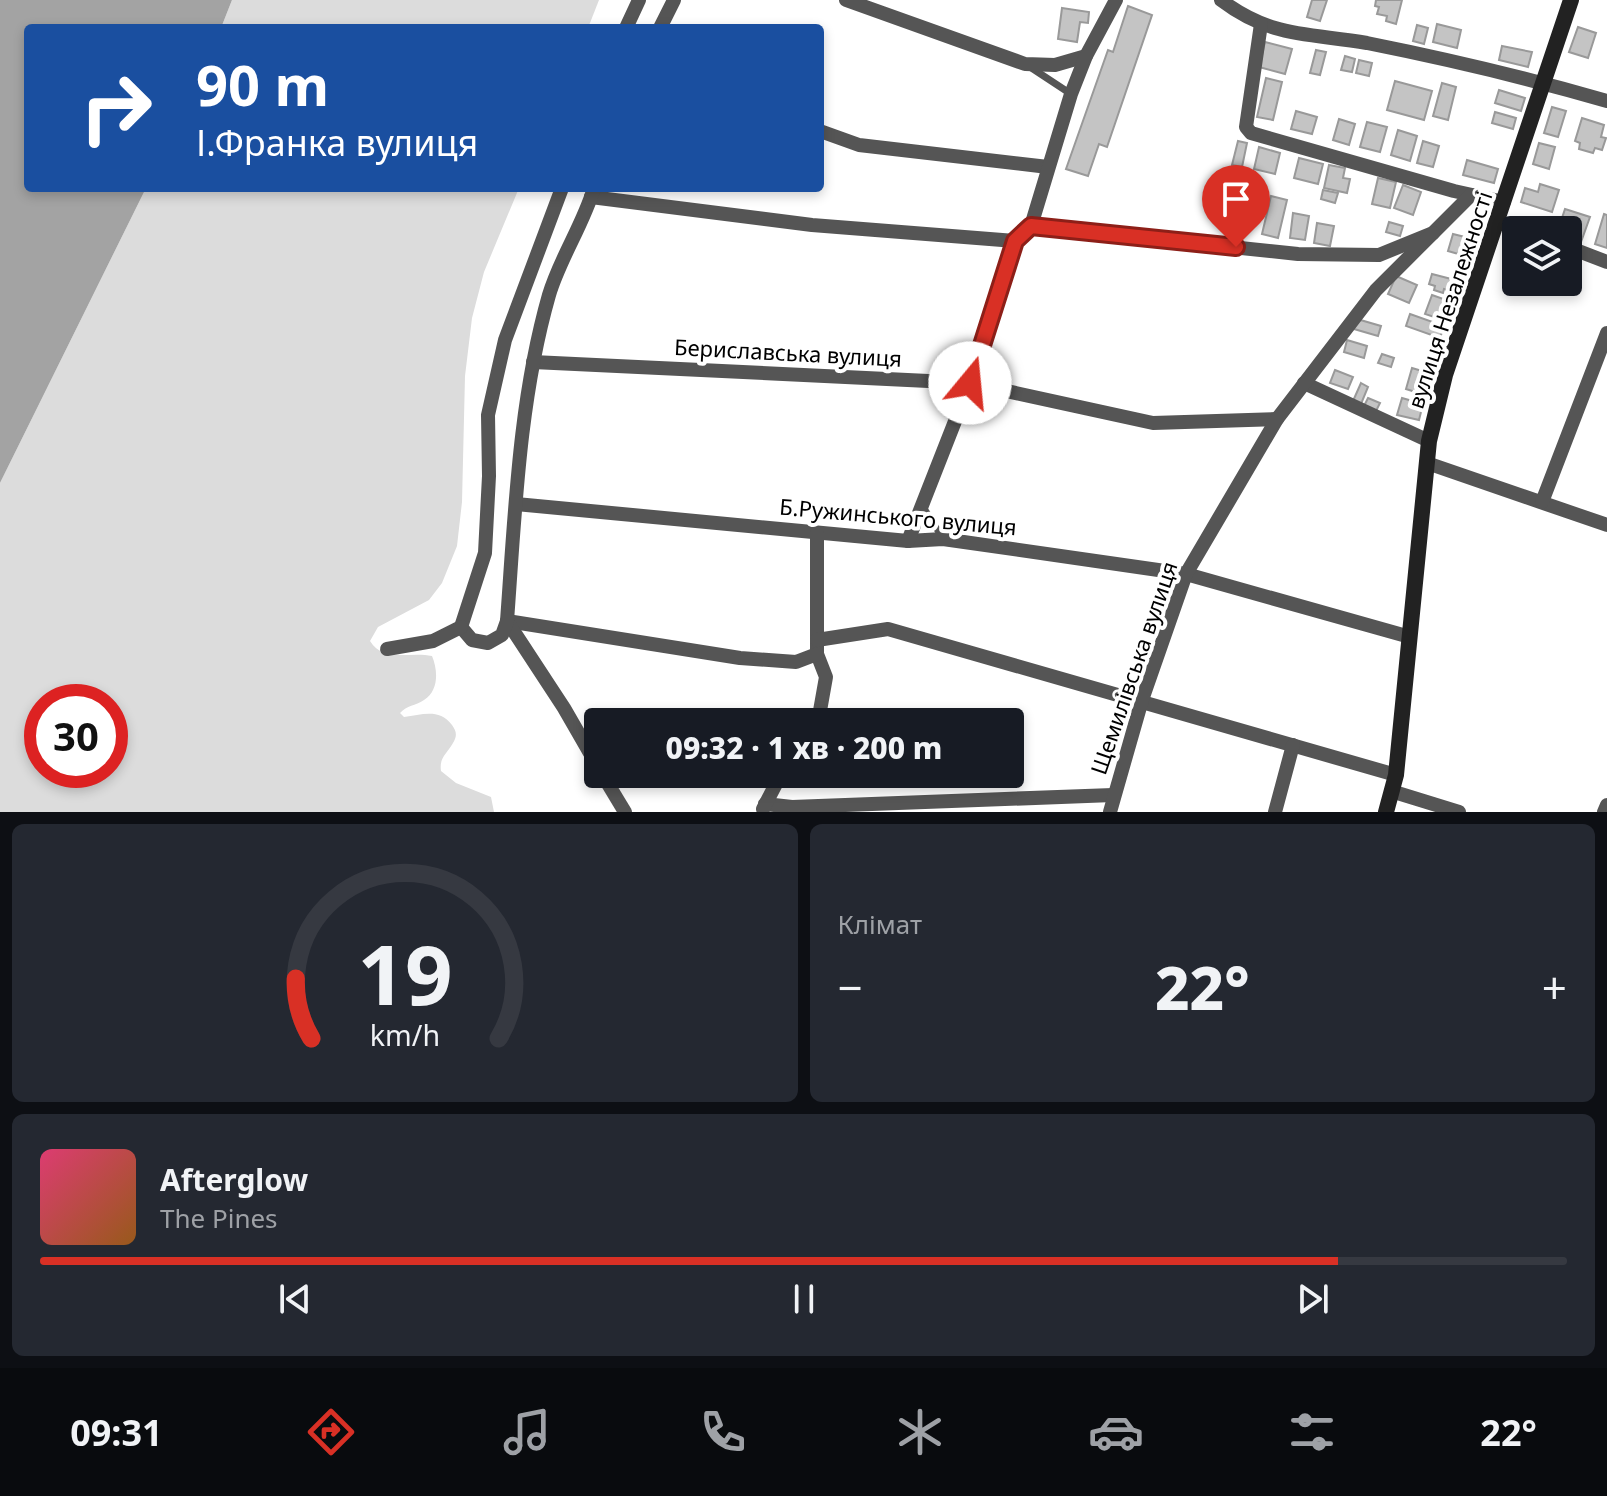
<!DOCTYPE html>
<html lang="uk">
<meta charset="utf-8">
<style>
body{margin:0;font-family:"Noto Sans",sans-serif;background:#242831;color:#f1f3f6;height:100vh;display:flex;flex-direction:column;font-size:30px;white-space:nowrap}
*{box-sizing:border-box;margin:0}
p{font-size:26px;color:#9ea1a6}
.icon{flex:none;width:44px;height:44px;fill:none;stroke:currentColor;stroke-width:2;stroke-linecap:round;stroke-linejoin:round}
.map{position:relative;height:812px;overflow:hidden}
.details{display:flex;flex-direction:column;gap:12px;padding:12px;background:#0d0f14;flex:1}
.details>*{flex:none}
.banner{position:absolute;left:24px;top:24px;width:800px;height:168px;border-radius:8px;box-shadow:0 4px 12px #0003;background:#1a4fa0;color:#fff;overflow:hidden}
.controls{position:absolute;left:1502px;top:216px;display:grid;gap:16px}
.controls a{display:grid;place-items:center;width:80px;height:80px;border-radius:8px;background:#171b24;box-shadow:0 4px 12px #0003;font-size:40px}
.speed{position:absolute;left:24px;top:684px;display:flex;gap:16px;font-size:40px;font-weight:700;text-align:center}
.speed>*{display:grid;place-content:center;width:104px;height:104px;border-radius:50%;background:#171b24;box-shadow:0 4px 12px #0003;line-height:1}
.speed .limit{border:12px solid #d22;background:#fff;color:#111}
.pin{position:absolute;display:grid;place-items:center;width:68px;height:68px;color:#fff;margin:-82px -34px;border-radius:50% 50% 50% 0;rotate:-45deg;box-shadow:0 0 8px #0007}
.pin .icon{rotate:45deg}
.me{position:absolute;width:88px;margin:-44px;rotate:17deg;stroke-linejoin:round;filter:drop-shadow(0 0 6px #0008)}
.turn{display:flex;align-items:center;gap:28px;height:168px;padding:0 40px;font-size:36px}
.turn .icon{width:104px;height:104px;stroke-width:2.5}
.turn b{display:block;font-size:56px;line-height:68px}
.big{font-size:60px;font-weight:800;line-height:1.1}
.details .tile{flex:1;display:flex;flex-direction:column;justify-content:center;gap:12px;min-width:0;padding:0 28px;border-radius:12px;background:#242831}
.details .dial{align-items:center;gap:0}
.dial svg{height:208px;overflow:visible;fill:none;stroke:#363941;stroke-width:7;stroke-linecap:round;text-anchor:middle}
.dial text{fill:#f1f3f6;stroke:none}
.song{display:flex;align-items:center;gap:24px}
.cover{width:96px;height:96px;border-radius:12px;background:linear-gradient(135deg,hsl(340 70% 55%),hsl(30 70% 35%))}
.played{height:8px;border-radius:4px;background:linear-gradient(90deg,#d93025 85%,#363941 85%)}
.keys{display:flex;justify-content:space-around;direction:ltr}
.heat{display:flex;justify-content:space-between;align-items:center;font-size:44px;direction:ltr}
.details .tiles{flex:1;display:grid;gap:12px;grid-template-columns:1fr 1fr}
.tile:last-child{grid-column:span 2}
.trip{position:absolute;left:584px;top:708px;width:440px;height:80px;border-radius:8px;background:#171b24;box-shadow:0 4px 12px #0003;font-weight:800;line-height:80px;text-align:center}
.menu{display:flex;height:128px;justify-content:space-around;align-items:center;background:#090b0e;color:#9ea1a6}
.menu .icon{width:56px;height:56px}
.menu .on{color:#d93025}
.menu b{font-size:36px;color:#f1f3f6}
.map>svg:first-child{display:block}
.green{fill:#dcdcdc;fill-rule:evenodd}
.water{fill:#a3a3a3}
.building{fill:#c4c4c4;stroke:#999;stroke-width:2}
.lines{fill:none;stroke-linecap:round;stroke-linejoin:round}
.lane{stroke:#555;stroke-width:7}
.street{stroke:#555;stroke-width:14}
.secondary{stroke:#222;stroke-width:16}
.route-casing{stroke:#8d1f18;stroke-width:20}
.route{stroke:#d93025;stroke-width:14}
.labels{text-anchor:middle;stroke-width:8;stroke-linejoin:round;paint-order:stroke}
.street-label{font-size:22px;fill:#000;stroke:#fff}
</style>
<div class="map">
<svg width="1607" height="812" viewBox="0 0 1607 812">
<rect width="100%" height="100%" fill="#fff"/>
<!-- green -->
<g class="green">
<polygon points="232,0 599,0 588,28 221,28"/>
<path d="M146 188H519L484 272 472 318 465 376 462 502 457 546 442 583 429 600 378 627 370 641C383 663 411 651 432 656 438 670 439 691 424 700 415 706 407 705 400 713L404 717C422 715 439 708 452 725 457 732 457 736 453 743 447 754 439 757 441 771L456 783 491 797 494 812H0V483ZM42 702H110V770H42Z"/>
</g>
<!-- water -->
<polygon class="water" points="0,0 232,0 221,28 28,28 28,188 146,188 0,483"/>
<!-- building -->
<g class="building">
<polygon points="1312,0 1327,0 1320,21 1307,17"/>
<polygon points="1376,0 1402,0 1396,24 1386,21 1387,16 1377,14 1379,7 1375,6"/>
<polygon points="1128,6 1152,15 1107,147 1099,144 1088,176 1066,169 1108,50 1113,52"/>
<polygon points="1062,8 1089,12 1088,23 1080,22 1077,42 1058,39"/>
<polygon points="1437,24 1461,30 1457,48 1433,42"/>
<polygon points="1417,25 1428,28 1424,44 1413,41"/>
<polygon points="1578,27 1596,33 1588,58 1569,52"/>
<polygon points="1265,42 1292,49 1285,74 1259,67"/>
<polygon points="1502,46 1532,52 1528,67 1499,60"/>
<polygon points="1316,50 1326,52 1320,75 1310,73"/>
<polygon points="1345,56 1355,59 1352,72 1341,70"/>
<polygon points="1359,60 1372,63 1369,76 1356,73"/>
<polygon points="1266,78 1282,82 1273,120 1257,117"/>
<polygon points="1395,81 1432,91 1424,120 1387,110"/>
<polygon points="1442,83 1456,87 1448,120 1433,116"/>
<polygon points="1499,90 1525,98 1521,111 1495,103"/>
<polygon points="1552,107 1566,111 1558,137 1544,133"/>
<polygon points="1296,111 1317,117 1312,134 1291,129"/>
<polygon points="1495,112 1516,118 1513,129 1492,123"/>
<polygon points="1582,118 1604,125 1601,137 1606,138 1602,150 1595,148 1593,153 1579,149 1580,143 1575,141"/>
<polygon points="1339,119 1355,124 1349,145 1333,140"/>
<polygon points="1367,122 1387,127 1380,152 1360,147"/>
<polygon points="1398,130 1417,136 1410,161 1391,155"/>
<polygon points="1238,141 1247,143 1242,167 1232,165"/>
<polygon points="1423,141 1439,146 1433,167 1417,163"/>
<polygon points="1539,143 1555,147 1549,169 1533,164"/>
<polygon points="1259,147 1280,153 1275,174 1254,169"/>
<polygon points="1299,158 1323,164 1318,184 1294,178"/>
<polygon points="1467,160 1498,169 1494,183 1463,175"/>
<polygon points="1329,165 1345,168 1343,178 1350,179 1347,193 1324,188"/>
<polygon points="1378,178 1396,182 1390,208 1372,204"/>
<polygon points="1540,184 1559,190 1552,212 1521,202 1525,188 1538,192"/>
<polygon points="1403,185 1421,192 1413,215 1394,208"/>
<polygon points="1323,190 1338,193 1335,203 1321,199"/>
<polygon points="1271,196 1287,200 1278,238 1262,234"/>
<polygon points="1226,200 1240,203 1238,212 1247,214 1245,225 1236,223 1235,229 1220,226"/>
<polygon points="1565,209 1590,217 1581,242 1568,237 1568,230 1558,230"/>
<polygon points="1293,213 1309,216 1305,240 1290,238"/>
<polygon points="1604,214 1607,215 1607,248 1595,244"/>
<polygon points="1389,222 1403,226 1400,236 1386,232"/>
<polygon points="1317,223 1334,226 1330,246 1314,243"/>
<polygon points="1453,234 1477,240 1472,258 1448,251"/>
<polygon points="1432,274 1459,281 1456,292 1444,289 1443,293 1434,290 1435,286 1429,284"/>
<polygon points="1396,276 1417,285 1409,303 1388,294"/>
<polygon points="1432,295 1452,302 1446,321 1425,314"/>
<polygon points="1410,314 1444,326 1440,338 1406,326"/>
<polygon points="1357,319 1381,326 1378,336 1354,329"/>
<polygon points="1347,340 1367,346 1364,358 1344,352"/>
<polygon points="1382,354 1394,358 1391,367 1378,363"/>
<polygon points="1412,368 1432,374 1425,395 1406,389"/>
<polygon points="1335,370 1353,377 1348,389 1330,383"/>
<polygon points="1361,383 1368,387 1361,404 1353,401"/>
<polygon points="1368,398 1380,403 1376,411 1364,406"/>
<polygon points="1402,398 1423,404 1419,420 1397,415"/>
</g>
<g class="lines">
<!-- lane -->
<g class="lane">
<polyline points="1030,67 1071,94"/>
<polyline points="923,507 942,537"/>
</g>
<!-- street -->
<g class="street">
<polyline points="846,0 1025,64 1055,65 1086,56"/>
<path d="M1221 0C1271 38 1309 33 1367 43 1447 59 1528 78 1607 101"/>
<polyline points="1261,24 1246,127 1251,133 1454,191 1504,202"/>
<polyline points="626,28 639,0"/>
<polyline points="660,28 674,0"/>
<polyline points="820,131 859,145 1048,167"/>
<polyline points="591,197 812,225 1015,241"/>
<polyline points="1498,222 1521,230"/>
<polyline points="1031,226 1298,254 1379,255 1433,233 1471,195"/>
<polyline points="1568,247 1607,262"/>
<polyline points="533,362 970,383 1153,423 1277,419"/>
<polyline points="1304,383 1429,441"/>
<polyline points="1427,463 1607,525"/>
<polyline points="1542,502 1607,333"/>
<polyline points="516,504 908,541 943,539 1186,574 1410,637"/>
<polyline points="817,533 817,654 826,677 818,722"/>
<polyline points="908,541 970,383 1015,241 1031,226 1071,94 1086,56 1116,0"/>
<polyline points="507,621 740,658 796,662 817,654"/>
<polyline points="507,621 564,708 598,767"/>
<path d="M461 627 472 640 488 643 502 635 507 621C515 513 519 400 549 295 560 258 583 225 594 188"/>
<polyline points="461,627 485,553 489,476 488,415 505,340 562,188"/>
<polyline points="817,640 888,629 1396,775"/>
<polyline points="387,649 433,641 461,627"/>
<polyline points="602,774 625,812"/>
<polyline points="1391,791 1459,812"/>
<polyline points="765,804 792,807 1113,795"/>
<polyline points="763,809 781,774"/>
<polyline points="1110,812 1142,700 1186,574 1277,419 1376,290 1433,233"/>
<polyline points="1275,812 1293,745"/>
<polyline points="1604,812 1607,805"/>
</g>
<!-- secondary -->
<polyline class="secondary" points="1386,812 1396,775 1429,441 1445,375 1571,0"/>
</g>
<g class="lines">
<defs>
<polyline id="route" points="970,383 1015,241 1031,226 1236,247"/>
</defs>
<!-- route casing -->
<use href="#route" class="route-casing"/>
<!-- route -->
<use href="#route" class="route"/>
</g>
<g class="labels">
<!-- street labels -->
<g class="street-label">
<text transform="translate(1450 300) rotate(-72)" y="8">вулиця Незалежності</text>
<text transform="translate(788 353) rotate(3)" y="8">Бериславська вулиця</text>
<text transform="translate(898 517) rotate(5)" y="8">Б.Ружинського вулиця</text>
<text transform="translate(1134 668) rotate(-71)" y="8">Щемилівська вулиця</text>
</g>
</g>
</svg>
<div class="controls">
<a><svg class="icon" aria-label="layers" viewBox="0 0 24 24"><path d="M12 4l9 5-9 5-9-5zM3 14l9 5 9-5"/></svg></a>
</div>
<div class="speed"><div class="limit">30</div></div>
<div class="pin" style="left:1236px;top:247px;background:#d93025"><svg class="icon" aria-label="arrive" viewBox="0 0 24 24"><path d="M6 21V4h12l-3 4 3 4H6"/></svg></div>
<svg class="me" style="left:970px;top:383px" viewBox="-20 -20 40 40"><circle r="19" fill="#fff"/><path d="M0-13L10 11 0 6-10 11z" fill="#d93025"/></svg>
<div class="trip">09:32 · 1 хв · 200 m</div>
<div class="banner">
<div class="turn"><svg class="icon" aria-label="right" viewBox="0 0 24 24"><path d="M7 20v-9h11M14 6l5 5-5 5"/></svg><div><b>90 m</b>І.Франка вулиця</div></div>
</div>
</div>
<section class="details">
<div class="tiles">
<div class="tile dial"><svg viewBox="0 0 100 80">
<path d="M14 69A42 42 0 1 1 86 69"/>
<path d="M14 69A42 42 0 0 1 8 46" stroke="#d93025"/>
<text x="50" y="56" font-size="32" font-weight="700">19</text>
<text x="50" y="72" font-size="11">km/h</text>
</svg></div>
<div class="tile"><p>Клімат</p>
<div class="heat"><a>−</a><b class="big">22°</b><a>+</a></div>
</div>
<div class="tile">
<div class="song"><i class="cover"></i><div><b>Afterglow</b><p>The Pines</p></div></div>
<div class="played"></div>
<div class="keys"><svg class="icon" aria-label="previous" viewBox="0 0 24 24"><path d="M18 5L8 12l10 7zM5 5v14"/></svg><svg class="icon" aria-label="pause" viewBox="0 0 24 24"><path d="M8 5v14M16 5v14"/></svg><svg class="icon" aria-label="next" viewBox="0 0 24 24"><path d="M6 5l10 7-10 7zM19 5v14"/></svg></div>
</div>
</div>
</section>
<nav class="menu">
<b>09:31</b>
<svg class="icon on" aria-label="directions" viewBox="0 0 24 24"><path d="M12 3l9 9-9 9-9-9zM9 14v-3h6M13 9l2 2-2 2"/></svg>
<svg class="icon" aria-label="music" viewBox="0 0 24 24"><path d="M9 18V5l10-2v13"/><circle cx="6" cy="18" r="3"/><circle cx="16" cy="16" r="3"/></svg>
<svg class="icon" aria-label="phone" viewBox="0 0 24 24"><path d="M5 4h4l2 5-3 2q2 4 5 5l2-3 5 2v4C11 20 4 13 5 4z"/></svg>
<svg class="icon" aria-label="climate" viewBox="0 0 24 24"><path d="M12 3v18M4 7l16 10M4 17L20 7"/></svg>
<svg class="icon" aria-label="car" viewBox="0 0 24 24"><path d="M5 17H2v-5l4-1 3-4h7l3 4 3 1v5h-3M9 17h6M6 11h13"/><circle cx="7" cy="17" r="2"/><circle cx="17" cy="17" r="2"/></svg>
<svg class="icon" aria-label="filters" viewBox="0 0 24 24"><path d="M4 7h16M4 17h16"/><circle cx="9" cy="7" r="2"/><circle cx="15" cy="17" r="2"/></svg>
<b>22°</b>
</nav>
